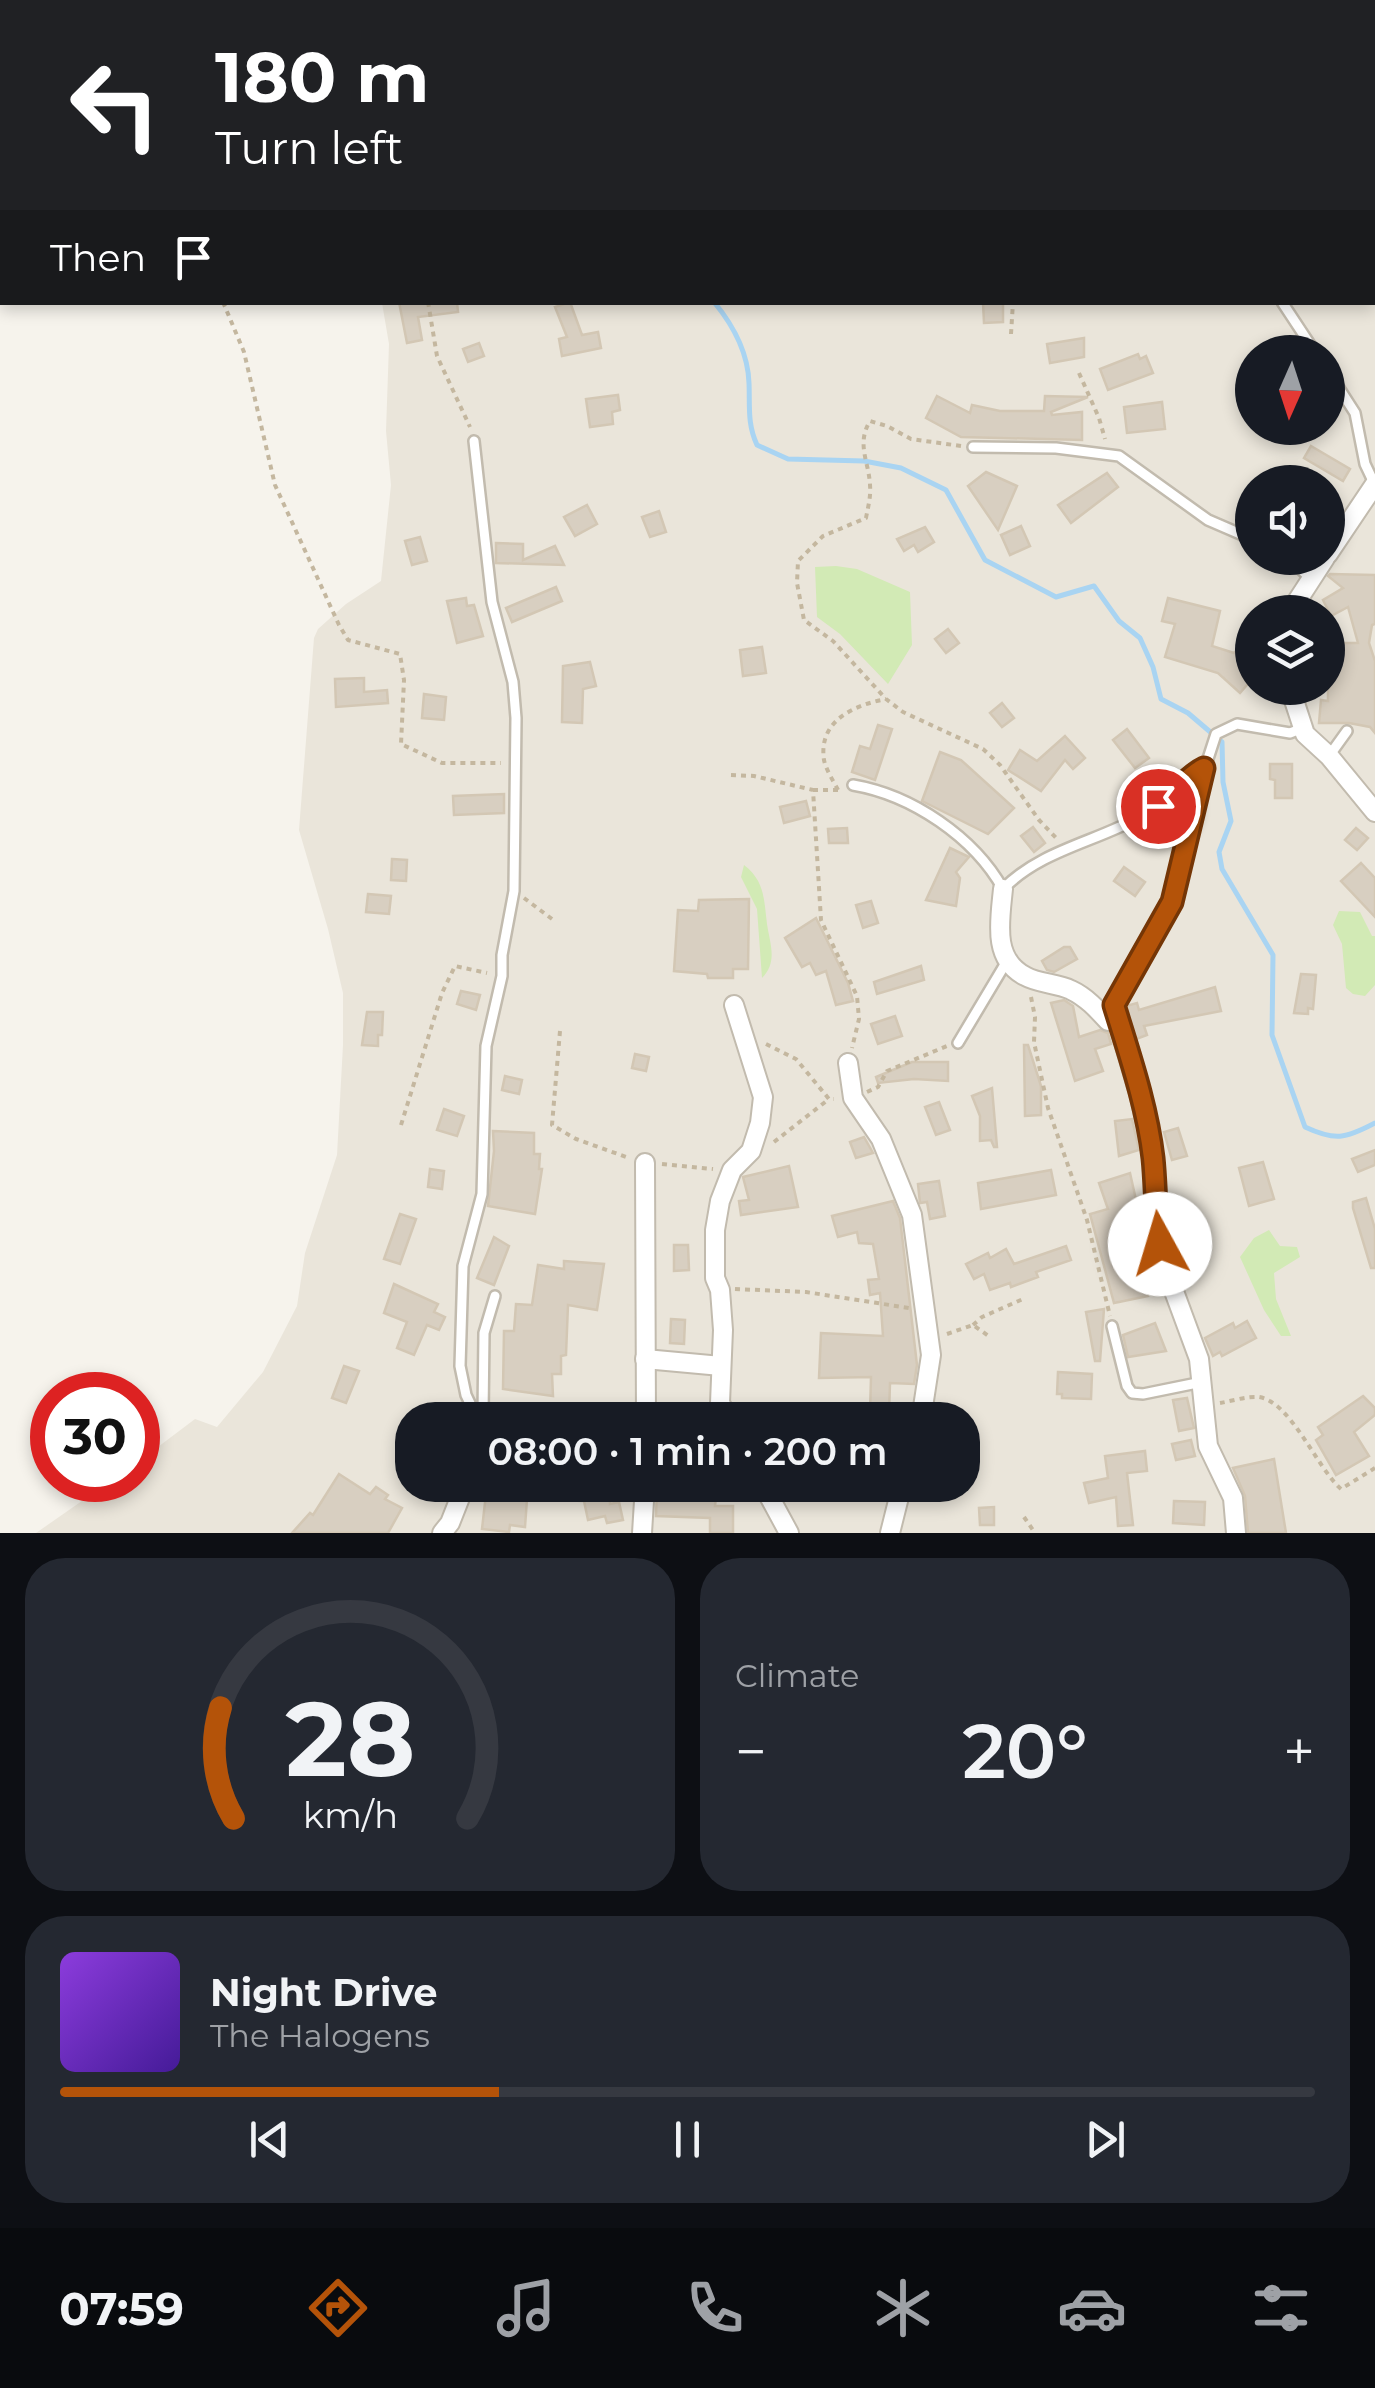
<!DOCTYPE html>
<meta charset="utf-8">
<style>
body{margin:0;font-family:Montserrat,sans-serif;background:#242831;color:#f1f3f6;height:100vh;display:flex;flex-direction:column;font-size:38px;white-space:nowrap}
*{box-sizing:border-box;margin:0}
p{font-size:32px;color:#9ea1a6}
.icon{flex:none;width:55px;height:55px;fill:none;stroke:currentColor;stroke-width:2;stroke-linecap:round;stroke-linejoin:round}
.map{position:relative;height:1533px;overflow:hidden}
.details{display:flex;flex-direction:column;gap:25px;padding:25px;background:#0d0f14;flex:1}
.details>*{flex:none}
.guide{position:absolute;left:0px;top:0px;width:1375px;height:305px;box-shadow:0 5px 15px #0003;background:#202124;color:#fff;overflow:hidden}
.needle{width:65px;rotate:183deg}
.tools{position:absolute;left:1235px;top:335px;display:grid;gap:20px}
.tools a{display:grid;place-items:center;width:110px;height:110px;border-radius:50%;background:#171b24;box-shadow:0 5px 15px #0003;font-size:50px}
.speed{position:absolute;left:30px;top:1372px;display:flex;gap:20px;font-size:50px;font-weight:700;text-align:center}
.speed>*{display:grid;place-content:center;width:130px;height:130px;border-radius:50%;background:#171b24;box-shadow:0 5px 15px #0003;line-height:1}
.speed .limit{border:15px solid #d22;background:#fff;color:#111}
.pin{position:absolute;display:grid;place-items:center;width:85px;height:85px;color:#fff;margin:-42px;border:5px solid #fff;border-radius:50%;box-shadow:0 2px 10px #0007}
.me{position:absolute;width:110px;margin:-55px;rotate:354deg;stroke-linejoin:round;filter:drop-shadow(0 0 8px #0008)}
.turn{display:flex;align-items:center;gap:35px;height:210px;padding:0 50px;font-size:45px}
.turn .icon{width:130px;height:130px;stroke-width:2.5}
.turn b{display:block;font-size:70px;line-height:85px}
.then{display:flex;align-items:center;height:95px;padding:0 50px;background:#0003;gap:20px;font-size:38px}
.big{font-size:75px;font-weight:600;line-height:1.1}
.details .widget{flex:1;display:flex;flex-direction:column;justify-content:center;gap:15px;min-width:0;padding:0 35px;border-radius:40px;background:#242831}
.details .dial{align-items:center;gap:0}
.dial svg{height:260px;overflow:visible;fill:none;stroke:#363941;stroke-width:7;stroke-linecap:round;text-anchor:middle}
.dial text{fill:#f1f3f6;stroke:none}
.song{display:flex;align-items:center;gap:30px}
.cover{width:120px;height:120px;border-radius:15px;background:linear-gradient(135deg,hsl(270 70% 55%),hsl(260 70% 35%))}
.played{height:10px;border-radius:5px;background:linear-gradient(90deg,#b45309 35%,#363941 35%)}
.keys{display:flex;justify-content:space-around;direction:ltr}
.heat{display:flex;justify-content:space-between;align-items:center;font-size:55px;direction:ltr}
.details .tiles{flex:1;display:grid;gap:25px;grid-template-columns:1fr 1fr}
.widget:last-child{grid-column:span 2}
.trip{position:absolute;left:395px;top:1402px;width:585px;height:100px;border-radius:40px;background:#171b24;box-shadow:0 5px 15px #0003;font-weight:600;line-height:100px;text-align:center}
.menu{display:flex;height:160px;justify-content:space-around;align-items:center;background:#090b0e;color:#9ea1a6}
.menu .icon{width:70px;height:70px}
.menu .on{color:#b45309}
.menu b{font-size:45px;color:#f1f3f6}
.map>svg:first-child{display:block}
.residential{fill:#eae5da;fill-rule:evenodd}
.green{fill:#d2eab5}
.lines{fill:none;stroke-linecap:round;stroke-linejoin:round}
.stream{stroke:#a9d4f2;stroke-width:5}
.building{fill:#d8cfc1;stroke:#d3c7b4;stroke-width:2.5}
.lane-casing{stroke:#c2bbae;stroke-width:14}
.street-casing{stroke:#c2bbae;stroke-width:22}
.path{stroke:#c4b79f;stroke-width:4;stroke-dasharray:5 5;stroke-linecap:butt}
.lane{stroke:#fff;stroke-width:9}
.street{stroke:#fff;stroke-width:18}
.route-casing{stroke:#753606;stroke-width:25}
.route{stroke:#b45309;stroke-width:18}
</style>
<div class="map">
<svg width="1375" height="1533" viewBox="0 0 1375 1533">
<rect width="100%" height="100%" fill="#f6f3ec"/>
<!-- residential -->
<path class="residential" d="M778 0H1375V1533H36L112 1480H138V1462L195 1419 217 1427 263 1372 297 1306 305 1253 337 1155 343 1045V993L328 929 299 830 314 638 318 629 346 604 381 581 391 485 386 431 389 344 382 303 1372 302V2H777ZM1252 352H1328V428H1252ZM1252 482H1328V558H1252ZM1252 612H1328V688H1252ZM412 1420H962V1485H412Z"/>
<!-- green -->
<g class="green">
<polygon points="836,566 857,569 910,592 912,645 888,684 840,634 817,617 815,567"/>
<path d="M744 865C765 881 764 900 767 924 770 944 778 962 762 978L757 909 741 877Z"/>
<polygon points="1339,911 1360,912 1372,936 1375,936 1375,985 1365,996 1353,994 1346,988 1342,944 1333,925"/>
<polygon points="1269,1230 1280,1246 1297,1247 1300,1257 1274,1273 1276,1299 1291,1336 1281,1336 1264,1310 1240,1257 1254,1238"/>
</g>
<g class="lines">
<!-- stream -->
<g class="stream">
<polyline points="559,0 562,2"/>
<polyline points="0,7 2,7"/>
<path d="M714 302C733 325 748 352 749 383 750 406 747 423 757 445L788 459 864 461 901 468 946 490 985 560 1056 597 1094 586 1119 621 1140 638 1153 667 1161 699 1188 713 1222 742 1223 782 1231 821 1219 852 1222 869 1273 955 1272 1035 1305 1127C1335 1141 1345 1139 1375 1123"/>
</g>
</g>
<!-- building -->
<g class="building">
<polygon points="399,302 457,302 458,312 418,317 422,340 407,343"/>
<polygon points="570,302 582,335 598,332 601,348 562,356 559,339 567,337 555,307"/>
<polygon points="983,302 1003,302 1003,322 984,323"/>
<polygon points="1084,338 1084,357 1050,363 1047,344"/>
<polygon points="479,343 484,356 468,362 463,349"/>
<polygon points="1138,354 1140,359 1146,356 1153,373 1108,390 1100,369"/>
<polygon points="618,395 620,410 612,412 613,424 590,427 586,399"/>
<polygon points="937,396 970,413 972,405 1000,411 1044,411 1045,396 1088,397 1051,412 1052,415 1082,412 1082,440 961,437 926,418"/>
<polygon points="1162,402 1165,429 1127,433 1124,407"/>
<polygon points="1311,446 1350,469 1343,481 1304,458"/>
<polygon points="986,472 1017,486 998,530 968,486"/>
<polygon points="1107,473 1118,487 1071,523 1058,505"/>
<polygon points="587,505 597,524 575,536 564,517"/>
<polygon points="659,511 666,532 650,537 642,517"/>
<polygon points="1021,526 1030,546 1010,555 1001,535"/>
<polygon points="925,527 934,542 918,552 914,545 904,551 897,539"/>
<polygon points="420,537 427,561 412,565 405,541"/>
<polygon points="496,543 523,544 523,560 555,546 564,565 496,563"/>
<polygon points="1330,574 1375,575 1375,624 1372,625 1369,643 1375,661 1375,733 1370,727 1349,723 1319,723 1321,700 1328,701 1328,655 1334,656 1335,643 1358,643 1348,607 1331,616 1323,600 1343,588 1328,576"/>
<polygon points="556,587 562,601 512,622 506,608"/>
<polygon points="466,598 467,606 474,605 483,636 457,643 447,601"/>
<polygon points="1168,598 1220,611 1212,646 1234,653 1252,636 1252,679 1240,693 1218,673 1165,657 1175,624 1162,621"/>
<polygon points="948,629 959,643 946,653 935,639"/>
<polygon points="762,647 766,673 743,676 740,650"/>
<polygon points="590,662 596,686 583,689 582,723 562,722 563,666"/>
<polygon points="364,678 364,692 387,690 388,703 336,707 335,679"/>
<polygon points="424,694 446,697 444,720 422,718"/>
<polygon points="1002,703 1014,718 1002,727 990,713"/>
<polygon points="878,725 892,729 875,780 852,772 860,746 870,749"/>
<polygon points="1127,729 1149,758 1135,768 1113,740"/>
<polygon points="1065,736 1085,758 1073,769 1065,760 1041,791 1008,770 1020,750 1037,761"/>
<polygon points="940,752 961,760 1014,808 988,834 922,801"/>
<polygon points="1270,764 1292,764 1292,798 1275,798 1275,780 1270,779"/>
<polygon points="504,794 504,813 454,815 453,796"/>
<polygon points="806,801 810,816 784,823 780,807"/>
<polygon points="1033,827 1045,843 1034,852 1021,836"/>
<polygon points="847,828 848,843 829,843 828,829"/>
<polygon points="1356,828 1368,838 1357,850 1345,840"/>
<polygon points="950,848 969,857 956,872 960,878 956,906 926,900"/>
<polygon points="392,859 407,860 406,881 391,880"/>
<polygon points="1361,863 1375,878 1375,917 1341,881"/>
<polygon points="1124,867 1145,882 1135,896 1114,881"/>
<polygon points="368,894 391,896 389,914 366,912"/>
<polygon points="749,899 748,969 733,969 733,978 708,978 707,974 674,971 678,910 698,911 699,900"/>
<polygon points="871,901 878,923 863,928 856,905"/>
<polygon points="816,918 848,983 853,1001 836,1005 826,971 816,975 810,963 802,967 785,938"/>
<polygon points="1064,947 1070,947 1077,959 1054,972 1047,970 1042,961"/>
<polygon points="921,966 924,980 877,994 874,982"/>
<polygon points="1301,974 1316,975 1313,1009 1308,1008 1308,1014 1294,1013"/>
<polygon points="1215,987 1221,1011 1144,1026 1147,1035 1136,1039 1126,1006 1137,1003 1139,1010"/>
<polygon points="461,991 480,995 476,1010 457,1004"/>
<polygon points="1064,1000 1073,1006 1079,1037 1100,1030 1108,1033 1111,1044 1095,1049 1103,1071 1075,1081 1051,1003"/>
<polygon points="367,1012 383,1012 382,1035 378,1035 378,1046 362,1045"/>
<polygon points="895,1016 902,1036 878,1044 871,1024"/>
<polygon points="1024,1045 1028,1045 1041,1086 1041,1115 1025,1116"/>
<polygon points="635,1054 649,1057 646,1071 632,1068"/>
<polygon points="912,1062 948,1062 948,1081 914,1079 878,1083 876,1077"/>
<polygon points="505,1076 522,1080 519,1094 502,1090"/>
<polygon points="992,1088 997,1147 994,1147 991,1140 980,1141 980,1116 972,1096"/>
<polygon points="939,1102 950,1130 936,1135 925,1107"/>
<polygon points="444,1109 464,1116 457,1136 437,1130"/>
<polygon points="1132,1119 1139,1150 1119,1156 1115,1121"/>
<polygon points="1178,1128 1187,1156 1172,1160 1164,1132"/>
<polygon points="493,1131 534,1133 534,1154 540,1154 539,1169 542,1169 535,1214 488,1206 494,1151"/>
<polygon points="864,1137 873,1153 856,1158 850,1142"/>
<polygon points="1375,1150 1375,1165 1358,1172 1352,1159"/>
<polygon points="1263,1162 1274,1199 1249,1206 1239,1168"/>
<polygon points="789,1166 798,1207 741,1215 739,1201 749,1200 743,1177"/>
<polygon points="430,1169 444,1171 442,1189 428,1187"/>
<polygon points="1051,1170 1056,1195 981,1209 978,1183"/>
<polygon points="1130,1173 1152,1272 1143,1274 1148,1296 1114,1303 1090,1214 1108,1209 1099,1183"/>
<polygon points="939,1181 945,1216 930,1219 927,1202 920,1203 918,1184"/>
<polygon points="1366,1198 1375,1229 1375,1268 1371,1268 1353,1208 1353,1202"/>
<polygon points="893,1201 900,1218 917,1365 914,1384 890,1383 889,1414 870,1413 871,1377 819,1378 821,1333 883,1336 880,1293 870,1295 868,1280 879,1279 873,1244 859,1243 857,1232 838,1237 832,1216"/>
<polygon points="400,1214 416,1219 400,1264 384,1259"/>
<polygon points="494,1237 509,1246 494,1285 477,1278"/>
<polygon points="674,1245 688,1245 689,1270 674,1271"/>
<polygon points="1066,1246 1071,1260 1036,1272 1038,1277 1011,1287 1010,1283 990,1290 984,1274 974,1279 966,1264 988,1253 990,1258 1006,1249 1014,1264"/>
<polygon points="564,1261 604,1264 597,1310 568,1305 566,1355 561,1356 561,1374 552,1374 553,1396 503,1389 504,1331 514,1331 516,1304 532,1305 538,1265 564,1269"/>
<polygon points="394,1284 438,1304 434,1312 445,1317 439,1330 427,1325 414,1355 397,1348 407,1322 384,1313"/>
<polygon points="1104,1309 1100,1361 1095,1361 1086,1312"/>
<polygon points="671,1319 685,1320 684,1344 670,1343"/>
<polygon points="1247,1321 1256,1338 1222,1356 1220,1352 1213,1356 1205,1338 1233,1323 1235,1328"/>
<polygon points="1155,1323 1166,1351 1128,1357 1123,1335"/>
<polygon points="344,1366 359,1371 346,1403 332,1398"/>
<polygon points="1058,1372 1092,1374 1091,1399 1062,1398 1062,1394 1057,1394"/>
<polygon points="1363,1396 1375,1408 1375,1415 1354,1432 1369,1456 1336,1475 1316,1440 1323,1435 1318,1427"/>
<polygon points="1187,1398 1194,1428 1179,1431 1173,1400"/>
<polygon points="1191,1440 1195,1456 1176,1460 1172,1444"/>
<polygon points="1145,1451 1147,1471 1127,1473 1133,1525 1118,1526 1116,1497 1089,1503 1084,1483 1108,1478 1105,1456"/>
<polygon points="1274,1459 1286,1533 1248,1533 1245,1496 1233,1468"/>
<polygon points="339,1474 370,1494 376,1487 388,1495 385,1499 402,1508 388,1533 292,1533 310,1513 313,1515"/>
<polygon points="487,1485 610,1485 610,1504 619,1502 623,1520 607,1523 605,1516 588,1520 584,1501 527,1499 525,1527 510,1525 509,1532 482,1529"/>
<polygon points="657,1487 717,1488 715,1506 733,1506 733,1533 710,1533 710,1518 656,1516"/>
<polygon points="1174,1501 1205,1502 1204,1525 1173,1523"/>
<polygon points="994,1507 994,1525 980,1525 979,1508"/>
</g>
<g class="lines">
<defs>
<g id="lane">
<polyline points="1282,302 1315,352"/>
<polyline points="1328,371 1355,413 1365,464 1375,485"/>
<polyline points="474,441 492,602 513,682 516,718 514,891 502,955 502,976 486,1046 482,1194 463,1266 460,1366 466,1395 478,1420"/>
<polyline points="973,447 1056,448 1119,456 1208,520 1252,539"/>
<polyline points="1289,558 1311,579"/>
<polyline points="1329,756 1347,731"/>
<path d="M853 785C912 795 974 837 1003 889 1041 850 1096 842 1142 816 1153 810 1167 802 1176 794 1187 785 1191 774 1205 768L1216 734 1237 724 1290 733 1303 728"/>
<polyline points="1113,1005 1172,901 1205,768"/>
<polyline points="958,1043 1007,961"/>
<polyline points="1112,1326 1127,1386 1132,1393 1143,1394 1202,1382"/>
<polyline points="478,1420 483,1415 484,1333 495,1296"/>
</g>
<g id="street">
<polyline points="1328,554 1375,484"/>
<polyline points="1290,612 1325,558"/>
<polyline points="1290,688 1305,734 1329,756 1375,812"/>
<path d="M1003 889C1000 920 992 959 1025 976 1039 984 1057 983 1071 990 1086 997 1097 1009 1108 1021L1118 1020"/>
<polyline points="1113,1005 1140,1097 1153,1157 1156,1222 1165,1267 1199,1359 1208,1446 1233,1498 1236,1533"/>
<polyline points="848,1063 853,1098 881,1139 912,1215 931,1355 921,1420"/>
<polyline points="645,1163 646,1420"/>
<polyline points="645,1359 721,1366"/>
<polyline points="729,1420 720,1403 723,1330 720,1290 715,1278 715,1230 720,1201 732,1170 751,1151 760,1123 763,1097 734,1005"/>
<polyline points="763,1485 789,1533"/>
<polyline points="442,1533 450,1523 465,1485"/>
<polyline points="642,1533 645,1485"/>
<polyline points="890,1533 902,1485"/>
</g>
</defs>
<!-- lane casing -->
<use href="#lane" class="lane-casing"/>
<!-- street casing -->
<use href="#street" class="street-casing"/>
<!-- path -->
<g class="path">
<polyline points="1065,0 1066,2"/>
<polyline points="989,2 993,0"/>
<polyline points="1331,2 1334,0"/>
<polyline points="223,302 244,352 275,485 339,625 348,640 400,654 404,680 401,744 442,763 501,763"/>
<polyline points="428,302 437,356 470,427"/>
<polyline points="1011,334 1013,302"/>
<polyline points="1079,373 1099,418 1105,439"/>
<path d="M961 446 911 439 887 426 870 421C856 444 869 462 870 485 871 497 868 507 866 518L823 536 798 561 797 583 804 620 833 641 886 699 903 712 983 749 1000 765 1039 820 1059 841"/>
<polyline points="731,775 754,776 813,790 821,920 857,996 859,1019 852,1048"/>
<polyline points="813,790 839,790"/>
<path d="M838 790C834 782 826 770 824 760 818 720 855 705 886 699"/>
<polyline points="524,898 552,919"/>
<polyline points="1031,997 1035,1017 1034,1042 1048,1108 1087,1220 1110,1316"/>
<polyline points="560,1031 552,1125 576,1139 629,1158"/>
<polyline points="766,1044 796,1059 829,1099 834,1099"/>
<polyline points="867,1092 878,1087 887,1071 947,1046"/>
<polyline points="401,1125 442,993 455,966 487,973"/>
<polyline points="774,1142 829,1099"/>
<polyline points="662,1164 713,1169"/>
<polyline points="735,1289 806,1292 909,1308"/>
<polyline points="973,1325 982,1317 1023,1299"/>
<polyline points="947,1334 973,1325 990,1337"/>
<path d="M1220 1403C1232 1401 1247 1396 1259 1397 1291 1402 1317 1468 1341 1489L1375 1468"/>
<polyline points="1024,1517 1035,1533"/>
</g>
<!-- lane -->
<use href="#lane" class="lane"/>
<!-- street -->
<use href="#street" class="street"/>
</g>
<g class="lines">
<defs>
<path id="route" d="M1158 806C1175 795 1187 776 1204 768L1172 902 1114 1005C1129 1054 1147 1106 1153 1158 1156 1187 1155 1216 1160 1244"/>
</defs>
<!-- route casing -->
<use href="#route" class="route-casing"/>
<!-- route -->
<use href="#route" class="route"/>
</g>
</svg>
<div class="tools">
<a><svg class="needle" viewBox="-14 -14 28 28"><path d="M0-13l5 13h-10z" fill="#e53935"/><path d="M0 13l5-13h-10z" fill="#9ea1a6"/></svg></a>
<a><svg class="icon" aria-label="sound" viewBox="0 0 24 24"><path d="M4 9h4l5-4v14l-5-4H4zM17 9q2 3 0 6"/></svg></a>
<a><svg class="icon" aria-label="layers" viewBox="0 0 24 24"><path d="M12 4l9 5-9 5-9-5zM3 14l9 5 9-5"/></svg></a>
</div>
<div class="speed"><div class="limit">30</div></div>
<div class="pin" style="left:1158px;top:806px;background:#d93025"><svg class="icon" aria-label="arrive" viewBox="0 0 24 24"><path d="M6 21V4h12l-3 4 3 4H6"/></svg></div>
<svg class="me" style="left:1160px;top:1244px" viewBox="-20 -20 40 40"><circle r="19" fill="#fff"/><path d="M0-13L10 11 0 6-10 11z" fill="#b45309"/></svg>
<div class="trip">08:00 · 1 min · 200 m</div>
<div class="guide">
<div class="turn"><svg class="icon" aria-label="left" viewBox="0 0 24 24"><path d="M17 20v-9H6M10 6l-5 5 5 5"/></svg><div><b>180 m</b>Turn left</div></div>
<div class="then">Then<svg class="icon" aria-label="arrive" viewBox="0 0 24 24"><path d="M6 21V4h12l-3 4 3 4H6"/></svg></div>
</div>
</div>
<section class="details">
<div class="tiles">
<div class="widget dial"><svg viewBox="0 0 100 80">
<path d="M14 69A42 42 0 1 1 86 69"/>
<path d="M14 69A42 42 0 0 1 10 35" stroke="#b45309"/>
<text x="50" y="56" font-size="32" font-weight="700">28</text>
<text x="50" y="72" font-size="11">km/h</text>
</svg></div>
<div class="widget"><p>Climate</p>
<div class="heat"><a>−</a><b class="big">20°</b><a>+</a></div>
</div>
<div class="widget">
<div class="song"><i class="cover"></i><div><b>Night Drive</b><p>The Halogens</p></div></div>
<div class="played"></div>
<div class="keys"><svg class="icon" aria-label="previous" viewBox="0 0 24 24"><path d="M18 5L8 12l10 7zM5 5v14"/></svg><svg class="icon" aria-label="pause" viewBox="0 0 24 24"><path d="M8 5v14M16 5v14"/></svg><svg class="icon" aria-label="next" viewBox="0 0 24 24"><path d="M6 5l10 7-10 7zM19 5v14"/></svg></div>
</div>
</div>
</section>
<nav class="menu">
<b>07:59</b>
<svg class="icon on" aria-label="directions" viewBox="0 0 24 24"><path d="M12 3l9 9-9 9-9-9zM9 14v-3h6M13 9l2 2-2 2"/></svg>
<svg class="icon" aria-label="music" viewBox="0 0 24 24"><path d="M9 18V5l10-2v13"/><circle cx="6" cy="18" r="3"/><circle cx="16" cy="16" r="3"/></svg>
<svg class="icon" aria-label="phone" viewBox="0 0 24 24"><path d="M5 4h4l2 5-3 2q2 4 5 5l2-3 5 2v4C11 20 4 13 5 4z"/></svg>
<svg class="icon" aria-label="climate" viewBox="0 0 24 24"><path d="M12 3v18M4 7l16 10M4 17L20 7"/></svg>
<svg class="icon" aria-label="car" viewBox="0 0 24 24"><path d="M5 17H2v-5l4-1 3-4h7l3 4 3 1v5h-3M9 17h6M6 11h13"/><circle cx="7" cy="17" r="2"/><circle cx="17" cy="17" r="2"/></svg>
<svg class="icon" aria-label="filters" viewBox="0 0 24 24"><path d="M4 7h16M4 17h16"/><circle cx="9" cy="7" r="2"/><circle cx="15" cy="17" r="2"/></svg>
</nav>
